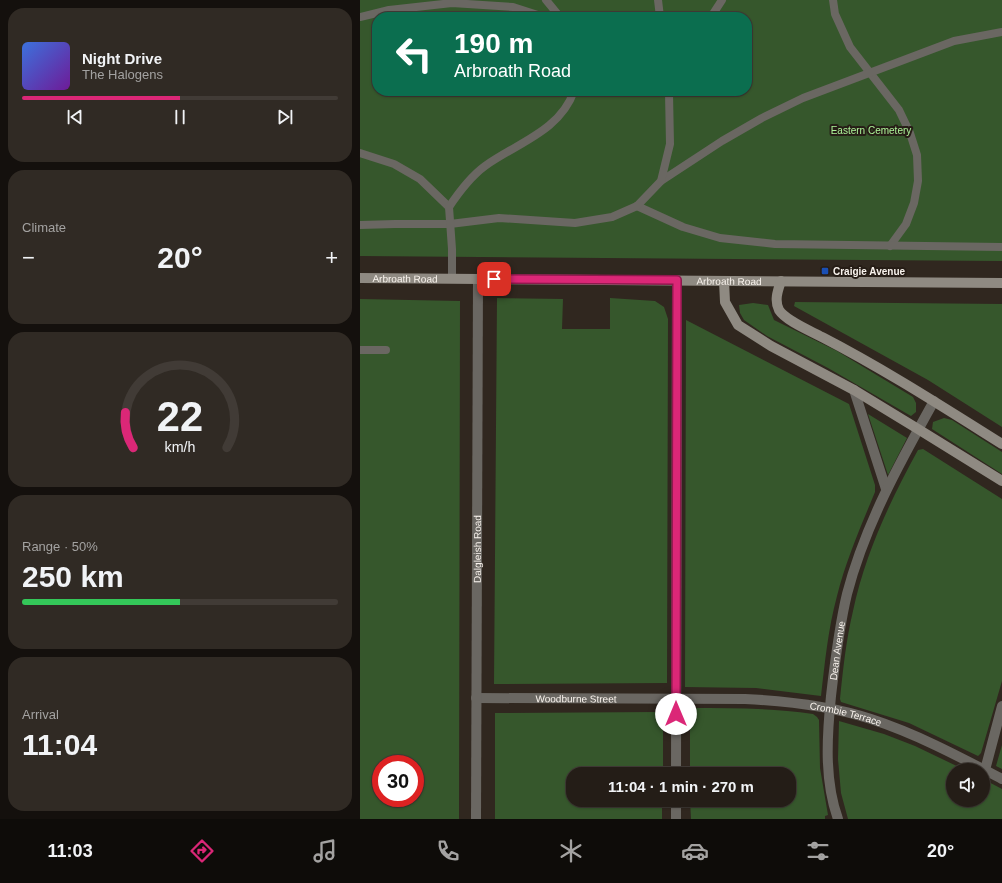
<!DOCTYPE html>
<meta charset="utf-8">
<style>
body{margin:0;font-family:Helvetica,sans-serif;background:#302a24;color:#f1f3f6;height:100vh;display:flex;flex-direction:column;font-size:15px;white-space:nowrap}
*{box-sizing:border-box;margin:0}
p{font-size:13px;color:#a3a2a1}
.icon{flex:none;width:22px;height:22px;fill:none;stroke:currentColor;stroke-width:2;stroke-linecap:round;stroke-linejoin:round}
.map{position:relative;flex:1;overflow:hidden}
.details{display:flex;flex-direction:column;gap:8px;padding:8px;background:#14100d;width:360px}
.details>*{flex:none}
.hud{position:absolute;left:12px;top:12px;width:380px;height:84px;border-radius:16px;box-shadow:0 1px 3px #0004,0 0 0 1px #413b36;background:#0b6e4f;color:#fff;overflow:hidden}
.fabs{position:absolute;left:586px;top:763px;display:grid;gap:8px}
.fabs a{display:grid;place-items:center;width:44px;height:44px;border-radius:50%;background:#241d17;box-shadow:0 1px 3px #0004,0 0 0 1px #413b36;font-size:20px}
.speed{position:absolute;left:12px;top:755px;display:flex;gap:8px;font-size:20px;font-weight:700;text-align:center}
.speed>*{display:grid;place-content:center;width:52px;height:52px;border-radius:50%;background:#241d17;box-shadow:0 1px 3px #0004,0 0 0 1px #413b36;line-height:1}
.speed .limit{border:6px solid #d22;background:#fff;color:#111}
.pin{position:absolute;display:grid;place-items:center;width:34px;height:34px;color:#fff;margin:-17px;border-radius:8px;box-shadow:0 2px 6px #0006}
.me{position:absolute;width:44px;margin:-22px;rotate:0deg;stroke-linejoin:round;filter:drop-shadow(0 0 3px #0008)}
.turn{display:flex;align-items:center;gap:14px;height:84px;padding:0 16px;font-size:18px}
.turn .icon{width:52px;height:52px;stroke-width:2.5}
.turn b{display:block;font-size:28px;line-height:34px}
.big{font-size:30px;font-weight:600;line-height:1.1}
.details .card{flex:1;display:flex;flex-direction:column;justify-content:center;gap:6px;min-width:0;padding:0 14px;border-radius:16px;background:#302a24}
.details .dial{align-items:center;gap:0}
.dial svg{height:104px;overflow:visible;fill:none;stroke:#413b36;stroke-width:7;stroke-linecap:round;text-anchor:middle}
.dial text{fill:#f1f3f6;stroke:none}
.song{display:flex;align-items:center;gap:12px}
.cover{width:48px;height:48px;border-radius:6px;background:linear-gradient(135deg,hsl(220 70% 55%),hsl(280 70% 35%))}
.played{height:4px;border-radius:2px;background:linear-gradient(90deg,#db2777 50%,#413b36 50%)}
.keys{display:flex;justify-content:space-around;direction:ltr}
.heat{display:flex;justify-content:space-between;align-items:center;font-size:22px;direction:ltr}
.charge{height:6px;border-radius:3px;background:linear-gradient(90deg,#34c759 50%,#413b36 0)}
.trip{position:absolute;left:206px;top:767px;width:230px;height:40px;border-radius:16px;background:#241d17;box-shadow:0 1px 3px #0004,0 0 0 1px #413b36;font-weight:600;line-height:40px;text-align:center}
.tab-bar{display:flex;height:64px;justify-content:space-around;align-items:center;background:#0e0c09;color:#a3a2a1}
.tab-bar .icon{width:28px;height:28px}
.tab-bar .selected{color:#db2777}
.tab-bar b{font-size:18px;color:#f1f3f6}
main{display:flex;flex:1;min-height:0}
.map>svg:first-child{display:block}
.green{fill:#36572c;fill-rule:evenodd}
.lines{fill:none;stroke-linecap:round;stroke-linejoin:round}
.lane{stroke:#6a6762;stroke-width:8}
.street{stroke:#6a6762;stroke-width:10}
.secondary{stroke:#8f8a82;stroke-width:10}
.route-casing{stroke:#8e194d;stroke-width:10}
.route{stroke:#db2777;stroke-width:7}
.transit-dot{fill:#1a4fb4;stroke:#261d16;stroke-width:1.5}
.labels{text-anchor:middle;stroke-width:4;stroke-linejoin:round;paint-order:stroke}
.park-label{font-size:10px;fill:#adf499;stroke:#261d16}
.poi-label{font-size:10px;font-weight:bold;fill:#f9f3ed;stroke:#261d16;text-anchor:start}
.street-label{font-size:10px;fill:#f9f3ed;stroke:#261d16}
</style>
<main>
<section class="details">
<div class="card">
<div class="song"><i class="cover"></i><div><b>Night Drive</b><p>The Halogens</p></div></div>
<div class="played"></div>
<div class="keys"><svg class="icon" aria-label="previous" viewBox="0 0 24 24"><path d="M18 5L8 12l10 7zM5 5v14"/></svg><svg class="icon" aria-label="pause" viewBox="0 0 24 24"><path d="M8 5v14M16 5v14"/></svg><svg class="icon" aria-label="next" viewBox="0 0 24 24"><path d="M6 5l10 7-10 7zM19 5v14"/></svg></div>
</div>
<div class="card"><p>Climate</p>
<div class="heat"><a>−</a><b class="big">20°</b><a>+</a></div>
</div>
<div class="card dial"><svg viewBox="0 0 100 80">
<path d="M14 69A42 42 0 1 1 86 69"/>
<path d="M14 69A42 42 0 0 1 8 42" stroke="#db2777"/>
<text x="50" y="56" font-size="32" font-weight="700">22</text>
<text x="50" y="72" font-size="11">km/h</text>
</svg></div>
<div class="card"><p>Range · 50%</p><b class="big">250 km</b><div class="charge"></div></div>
<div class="card"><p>Arrival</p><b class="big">11:04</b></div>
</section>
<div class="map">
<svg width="642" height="819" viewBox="0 0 642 819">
<rect width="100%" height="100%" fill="#30271f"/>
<!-- green -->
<g class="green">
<path d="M0 0H642V261L0 256ZM17 17H387V91H17Z"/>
<polygon points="137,298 203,299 202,329 250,329 250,298 295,301 304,307 308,319 307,683 134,684"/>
<path d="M0 299 100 301 99 819H0ZM21 764H55V798H21Z"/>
<polygon points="435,302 642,304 642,427 568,380 434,306"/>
<polygon points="393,303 408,305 414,320 477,351 553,397 556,403 556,412 551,416 468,368 407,336 384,320 380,313 379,305"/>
<path d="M326 320 489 404 515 485V492C501 526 486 560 477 596 468 629 465 662 461 696L396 688 325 687Z"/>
<polygon points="508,414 547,438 528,475"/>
<polygon points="584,418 592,420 642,452 642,474 572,429 573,422"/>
<path d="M563 449 642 499V681L621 753 618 756 549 723 481 702 480 699C483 670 486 640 493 611 505 554 530 501 558 450Z"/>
<path d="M330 708C373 708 411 708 453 714L457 717 459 720 460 768 468 815 465 816V819H331L330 800H429V774H330Z"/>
<polygon points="296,712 303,717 303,774 213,774 213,800 302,800 302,819 135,819 135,713"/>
<polygon points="479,721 524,734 555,746 605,770 593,770 593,800 623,800 623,779 642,789 642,819 488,819 481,793 478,759"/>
<polygon points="642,745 642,769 636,766"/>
</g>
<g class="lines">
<!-- lane -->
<g class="lane">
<polyline points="186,0 200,17"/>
<polyline points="298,0 300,17"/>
<polyline points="473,0 475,14 490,47 539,110 550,133 557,155 558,181 554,203 546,224 530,246"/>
<polyline points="0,17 29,10 92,3 153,7 184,17"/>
<polyline points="351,17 362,0"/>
<polyline points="0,153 34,164 60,179 89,207"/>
<polyline points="301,181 362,141 402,118 443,98 594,41 642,32"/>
<polyline points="277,206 323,227 360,238 415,244 642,247"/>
<polyline points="0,225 35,224 90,224 139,218 215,223 252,217 277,206 301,181 310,144 309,93 307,91"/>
<path d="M92 279V249L89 207C99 192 110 177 125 166 157 143 200 131 214 91"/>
<polyline points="0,350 26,350"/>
</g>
<!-- street -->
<g class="street">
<polyline points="494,390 526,489"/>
<path id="s1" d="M116 698 385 699C427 701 471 706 511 719 557 734 600 757 642 779"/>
<polyline points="625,770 642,706"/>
<polyline points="316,774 317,280"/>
<path id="s2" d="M116 819 118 279"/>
<polyline points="316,819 316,800"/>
<path id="s3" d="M478 819C464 780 467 736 471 696 475 661 479 627 487 594 505 525 540 462 574 401"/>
</g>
<!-- secondary -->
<g class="secondary">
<path id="s4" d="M0 278 642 283"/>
<polyline points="364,281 365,302 378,325 411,346 494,390 558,429 642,481"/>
<path d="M421 281C418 290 414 300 419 310 426 321 451 331 462 337 524 369 583 407 642 444"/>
</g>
</g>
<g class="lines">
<defs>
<polyline id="route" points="134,279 317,280 316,714"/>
</defs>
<!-- route casing -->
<use href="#route" class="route-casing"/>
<!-- route -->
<use href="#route" class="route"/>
</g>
<!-- markers -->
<rect class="transit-dot" x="461" y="267" width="8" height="8" rx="2"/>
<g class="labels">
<!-- park labels -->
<g class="park-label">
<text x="511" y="134">Eastern Cemetery</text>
</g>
<!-- poi labels -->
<g class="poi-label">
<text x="473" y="275">Craigie Avenue</text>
</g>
<!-- street labels -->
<g class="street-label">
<text dy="4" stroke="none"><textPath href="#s4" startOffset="45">Arbroath Road</textPath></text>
<text dy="4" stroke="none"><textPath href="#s4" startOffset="369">Arbroath Road</textPath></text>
<text dy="4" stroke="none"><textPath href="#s2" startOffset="270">Dalgleish Road</textPath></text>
<text dy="4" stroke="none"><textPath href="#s3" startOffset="170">Dean Avenue</textPath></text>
<text dy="4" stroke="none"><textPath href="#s1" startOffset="100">Woodburne Street</textPath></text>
<text dy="4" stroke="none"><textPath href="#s1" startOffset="371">Crombie Terrace</textPath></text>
</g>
</g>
</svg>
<div class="fabs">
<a><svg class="icon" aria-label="sound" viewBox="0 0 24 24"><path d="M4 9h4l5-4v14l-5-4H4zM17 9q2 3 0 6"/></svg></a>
</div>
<div class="speed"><div class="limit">30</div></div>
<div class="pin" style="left:134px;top:279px;background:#d93025"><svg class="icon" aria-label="arrive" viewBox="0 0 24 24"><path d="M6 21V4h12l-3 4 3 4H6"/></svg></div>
<svg class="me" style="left:316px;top:714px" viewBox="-20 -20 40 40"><circle r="19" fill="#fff"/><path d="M0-13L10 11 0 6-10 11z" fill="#db2777"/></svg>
<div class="trip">11:04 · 1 min · 270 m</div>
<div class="hud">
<div class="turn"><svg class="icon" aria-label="left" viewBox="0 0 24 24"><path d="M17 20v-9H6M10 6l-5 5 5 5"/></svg><div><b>190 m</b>Arbroath Road</div></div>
</div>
</div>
</main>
<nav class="tab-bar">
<b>11:03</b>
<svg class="icon selected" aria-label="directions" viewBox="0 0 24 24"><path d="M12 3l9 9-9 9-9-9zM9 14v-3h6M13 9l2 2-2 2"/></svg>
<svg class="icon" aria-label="music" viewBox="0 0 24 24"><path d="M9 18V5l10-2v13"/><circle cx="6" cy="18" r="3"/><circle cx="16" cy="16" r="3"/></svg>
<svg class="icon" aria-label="phone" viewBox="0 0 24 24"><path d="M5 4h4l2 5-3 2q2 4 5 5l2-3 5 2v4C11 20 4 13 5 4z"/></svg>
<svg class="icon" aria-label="climate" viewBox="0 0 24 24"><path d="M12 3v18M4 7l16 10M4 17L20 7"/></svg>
<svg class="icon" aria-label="car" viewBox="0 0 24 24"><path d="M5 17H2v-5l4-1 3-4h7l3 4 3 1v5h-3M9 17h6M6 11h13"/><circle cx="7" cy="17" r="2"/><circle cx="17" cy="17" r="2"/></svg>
<svg class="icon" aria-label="filters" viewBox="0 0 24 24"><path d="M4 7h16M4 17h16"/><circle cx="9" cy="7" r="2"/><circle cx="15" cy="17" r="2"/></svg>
<b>20°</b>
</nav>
